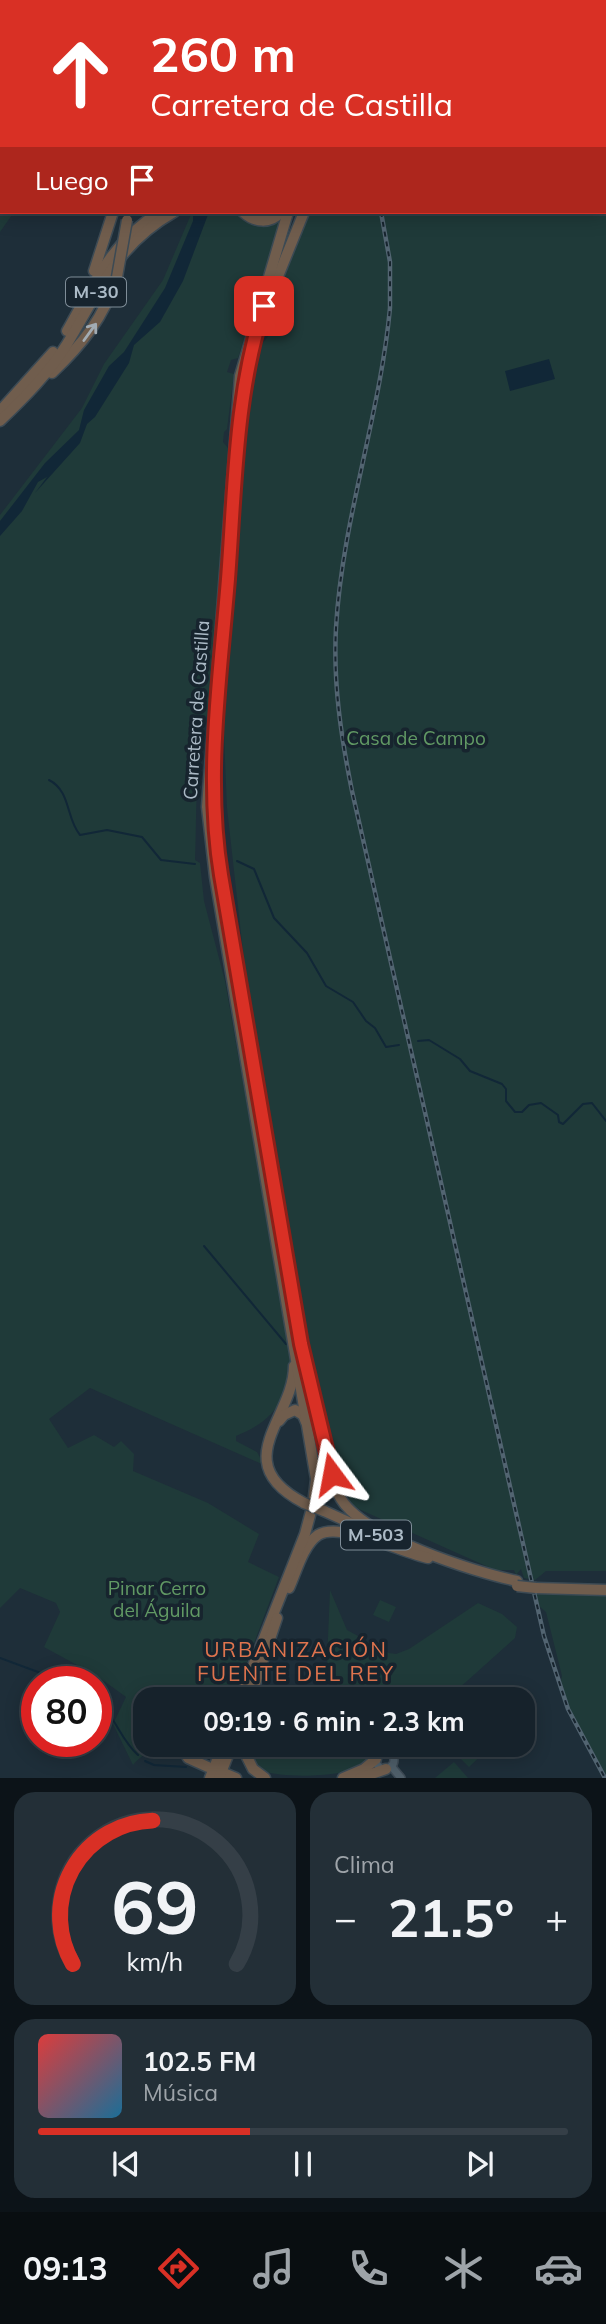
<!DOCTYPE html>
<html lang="es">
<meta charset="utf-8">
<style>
body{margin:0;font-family:Mulish,sans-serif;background:#232f37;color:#f1f3f6;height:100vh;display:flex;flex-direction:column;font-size:26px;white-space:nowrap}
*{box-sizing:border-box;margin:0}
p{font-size:23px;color:#9ea4a9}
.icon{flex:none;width:38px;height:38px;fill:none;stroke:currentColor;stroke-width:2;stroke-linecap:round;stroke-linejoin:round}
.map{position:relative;height:1778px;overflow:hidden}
.side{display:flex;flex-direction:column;gap:14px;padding:14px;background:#0c1318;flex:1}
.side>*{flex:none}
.guide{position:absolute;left:0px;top:0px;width:607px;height:214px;box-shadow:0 4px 18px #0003,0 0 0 2px #353f47;background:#d93025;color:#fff;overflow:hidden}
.speed{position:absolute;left:21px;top:1666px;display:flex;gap:14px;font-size:35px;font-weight:700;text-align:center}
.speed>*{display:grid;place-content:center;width:91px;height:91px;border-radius:50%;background:#16222b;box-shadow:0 4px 18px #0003,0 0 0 2px #353f47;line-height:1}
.speed .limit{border:10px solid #d22;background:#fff;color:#111}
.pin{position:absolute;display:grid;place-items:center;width:60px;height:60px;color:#fff;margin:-30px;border-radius:14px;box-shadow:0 4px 10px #0006}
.me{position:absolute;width:77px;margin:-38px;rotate:347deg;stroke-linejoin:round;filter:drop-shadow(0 0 5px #0008)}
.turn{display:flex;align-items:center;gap:24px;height:147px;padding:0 35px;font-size:32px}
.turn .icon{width:91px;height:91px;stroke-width:2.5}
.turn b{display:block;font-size:49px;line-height:60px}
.then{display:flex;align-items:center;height:66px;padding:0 35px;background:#0003;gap:14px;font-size:26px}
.big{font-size:52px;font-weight:700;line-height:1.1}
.side .widget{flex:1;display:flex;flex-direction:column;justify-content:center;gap:10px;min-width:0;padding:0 24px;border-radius:21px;background:#232f37}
.side .dial{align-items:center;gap:0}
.dial svg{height:182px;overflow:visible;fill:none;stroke:#353f47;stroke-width:7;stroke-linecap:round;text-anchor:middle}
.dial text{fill:#f1f3f6;stroke:none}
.song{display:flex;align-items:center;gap:21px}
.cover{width:84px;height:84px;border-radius:10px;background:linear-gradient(135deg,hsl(0 70% 55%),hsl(200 70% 35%))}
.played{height:7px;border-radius:4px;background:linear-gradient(90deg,#d93025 40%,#353f47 40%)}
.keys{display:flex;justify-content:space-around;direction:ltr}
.heat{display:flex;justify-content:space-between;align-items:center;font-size:38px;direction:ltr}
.side .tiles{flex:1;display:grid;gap:14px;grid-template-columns:1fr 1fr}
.widget:last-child{grid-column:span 2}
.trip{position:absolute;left:133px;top:1687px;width:402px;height:70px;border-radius:21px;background:#16222b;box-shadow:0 4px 18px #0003,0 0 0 2px #353f47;font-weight:700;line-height:70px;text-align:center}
.dock{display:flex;height:112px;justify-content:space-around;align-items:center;background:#090e11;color:#9ea4a9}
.dock .icon{width:49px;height:49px}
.dock .on{color:#d93025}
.dock b{font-size:32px;color:#f1f3f6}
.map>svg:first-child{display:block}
.green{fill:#1f3a39}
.water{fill:#112737}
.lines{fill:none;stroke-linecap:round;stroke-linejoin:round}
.stream{stroke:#112737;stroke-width:2}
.minor-casing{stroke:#3e4b56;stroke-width:9}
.major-casing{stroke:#3e4b56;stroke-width:10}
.highway-casing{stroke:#3c4a54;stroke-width:13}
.minor{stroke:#313f49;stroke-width:5}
.major{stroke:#4f5f6a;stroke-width:7}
.highway{stroke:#705d4d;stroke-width:10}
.rail-casing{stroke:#526471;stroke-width:4.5}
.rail{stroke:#17242e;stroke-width:2;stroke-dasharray:5;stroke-linecap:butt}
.highway-bridge-casing{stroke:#3c4a54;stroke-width:13;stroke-linecap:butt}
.highway-bridge{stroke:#705d4d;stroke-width:10}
.oneway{stroke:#a2acb4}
.route-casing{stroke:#8d1f18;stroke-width:18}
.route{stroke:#d93025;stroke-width:12}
.labels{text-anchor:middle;stroke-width:7;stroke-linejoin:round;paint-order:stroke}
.shield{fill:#17242e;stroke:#7f8d98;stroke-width:2}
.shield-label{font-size:18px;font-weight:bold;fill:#abbac6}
.street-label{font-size:19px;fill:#abbac6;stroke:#17242e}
.park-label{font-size:19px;fill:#619964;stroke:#17242e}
.neighbourhood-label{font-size:21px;letter-spacing:2px;fill:#df744e;stroke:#17242e}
</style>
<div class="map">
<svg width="606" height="1778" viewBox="0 0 606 1778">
<rect width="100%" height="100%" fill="#1e2e39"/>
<!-- green -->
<g class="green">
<polygon points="401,0 606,0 606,1571 546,1571 535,1580 524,1578 521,1569 516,1575 514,1570 495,1570 352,1506 333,1463 315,1372 310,1367 253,1041 227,808 223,711 244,419 247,420 256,366 254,359 261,345 282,320 267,313 297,212 606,212 606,2"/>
<polygon points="0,183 2,212 14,212 0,232"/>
<path d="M192 212H285L238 358 231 360 227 372 234 374 227 429 224 432 223 442 228 448 210 707C194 746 197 817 195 860L200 863 204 901 225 981 291 1354C290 1397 276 1420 236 1436V1441L257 1452 264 1465 90 1388 49 1419 68 1448 94 1435 114 1447 121 1441 134 1454 133 1471 208 1503 259 1534 248 1562 279 1577 233 1699H145V1745H179L182 1756C161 1748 149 1746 133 1765L113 1724 126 1697 97 1676 44 1647 60 1612 56 1603 20 1588 0 1608V515L82 408 104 364 163 280Z"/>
<polygon points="330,1590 347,1630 389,1653 396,1654 409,1649 478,1603 502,1614 517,1627 515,1638 447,1699 343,1699 327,1661"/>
<path d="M535 1591 606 1593V1775C595 1757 555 1695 562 1676L546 1612 539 1606Z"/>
<polygon points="380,1600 396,1607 389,1622 373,1615"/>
<path d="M244 1745H394L376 1748C371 1754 369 1761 363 1765 342 1778 283 1778 263 1771 253 1765 249 1755 244 1745Z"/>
<polygon points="469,1745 490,1747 469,1767 461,1759 466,1755 462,1750"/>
<polygon points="454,1762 468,1778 435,1778"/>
</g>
<!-- water -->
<g class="water">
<polygon points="193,212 209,212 183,281 160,322 134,345 129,363 95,417 87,424 80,443 35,493 47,477 38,482 22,511 0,536 0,521 45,463 79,430 84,410 109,366 124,352 165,288 193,221"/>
<polygon points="549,359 555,379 510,391 505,371"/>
</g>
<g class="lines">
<!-- stream -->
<g class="stream">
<path d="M49 780C71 791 66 819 80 835L107 830 142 837 161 860 195 864"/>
<polyline points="237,861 254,869 274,918 307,953 326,986 353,1002 366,1021 375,1028 386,1047 399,1045"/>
<polyline points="418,1041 429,1040 460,1059 470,1071 502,1084 506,1089 506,1101 515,1112 522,1112 529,1105 541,1103 558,1115 559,1122 563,1124 583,1104 592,1103 606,1121"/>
<polyline points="204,1246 286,1344"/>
<polyline points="0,1658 65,1682"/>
<path d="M96 1700C115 1715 120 1739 138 1755"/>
<polyline points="145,1761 154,1765 186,1767"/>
</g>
<defs>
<g id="minor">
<polyline points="60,0 62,2"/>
<polyline points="156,2 157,0"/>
</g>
<g id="major">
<polyline points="183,0 185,2"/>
<polyline points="5,2 6,0"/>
<polyline points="192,2 192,0"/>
<polyline points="0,10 2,7"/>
<circle cx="385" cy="1760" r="9"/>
<polyline points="391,1766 401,1778"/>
</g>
<g id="highway">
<polyline points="199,0 200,2"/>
<polyline points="211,0 212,2"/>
<polyline points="380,2 382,0"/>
<polyline points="390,2 392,0"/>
<path d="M243 212C255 223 270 224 281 212"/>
<polyline points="94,271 113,212"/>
<polyline points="260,321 304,212"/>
<path d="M67 331C93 285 113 240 160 212"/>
<path d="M52 373C82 345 104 317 117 277"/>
<polyline points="245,386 252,346"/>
<polyline points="0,411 53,352"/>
<path d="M0 421C25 397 49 373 67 344 100 290 116 245 174 212"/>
<path d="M301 1344C311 1378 318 1414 326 1448 330 1465 332 1484 341 1499 364 1537 474 1572 517 1581"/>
<path d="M294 1366C294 1418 226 1462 304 1503"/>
<polyline points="279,1421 284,1415 295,1410 303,1415 306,1422"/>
<polyline points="324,1511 375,1534"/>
<path d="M289 1588C296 1573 303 1545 318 1535 340 1521 403 1553 428 1558"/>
<polyline points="536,1588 606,1590"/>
<polyline points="240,1699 305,1534 313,1504 316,1479 215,877 207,807 240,376 288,212"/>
<polyline points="250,1699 277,1618"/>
<polyline points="181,1745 188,1758 208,1767"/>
<polyline points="241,1745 253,1769 265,1778"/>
<polyline points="224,1773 236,1778"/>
<polyline points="210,1778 223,1745"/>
<polyline points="219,1778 232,1745"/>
<polyline points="343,1778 364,1769 376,1759"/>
<polyline points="360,1778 386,1769"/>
</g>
</defs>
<!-- minor casing -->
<use href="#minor" class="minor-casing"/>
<!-- major casing -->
<use href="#major" class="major-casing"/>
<!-- highway casing -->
<use href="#highway" class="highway-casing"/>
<!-- minor -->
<use href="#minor" class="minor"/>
<!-- major -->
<use href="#major" class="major"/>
<!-- highway -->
<use href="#highway" class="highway"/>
<defs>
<g id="rail">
<polyline points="240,0 241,2"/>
<path d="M381 212 390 262V308C380 416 342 520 336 628 333 683 341 737 352 791L544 1636 568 1709 605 1778"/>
</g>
</defs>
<!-- rail casing -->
<use href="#rail" class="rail-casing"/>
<!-- rail -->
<use href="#rail" class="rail"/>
<defs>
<g id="highway-bridge">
<polyline points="117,277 127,220"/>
<polyline points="304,1503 324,1511"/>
<polyline points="517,1586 536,1588"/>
</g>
</defs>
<!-- highway-bridge casing -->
<use href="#highway-bridge" class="highway-bridge-casing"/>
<!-- highway-bridge -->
<use href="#highway-bridge" class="highway-bridge"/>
</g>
<!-- one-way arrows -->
<defs><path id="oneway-shaft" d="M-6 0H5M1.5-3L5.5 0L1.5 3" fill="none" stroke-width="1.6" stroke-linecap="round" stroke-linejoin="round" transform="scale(1.75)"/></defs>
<use class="oneway" href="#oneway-shaft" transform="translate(90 332) rotate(-54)"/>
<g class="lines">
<defs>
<path id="route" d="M264 306C235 394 235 488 228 579 220 678 205 777 221 875L301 1344 332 1474"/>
</defs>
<!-- route casing -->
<use href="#route" class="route-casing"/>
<!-- route -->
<use href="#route" class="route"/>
</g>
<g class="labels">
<!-- shield labels -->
<g class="shield">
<rect x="66" y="277.5" width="60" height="29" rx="5"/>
<rect x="341" y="1520.5" width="70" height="29" rx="5"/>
</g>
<g class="shield-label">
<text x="96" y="298">M-30</text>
<text x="376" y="1541">M-503</text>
</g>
<!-- street labels -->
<g class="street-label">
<text transform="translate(196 710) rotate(-86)" y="7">Carretera de Castilla</text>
</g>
<!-- park labels -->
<g class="park-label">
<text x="416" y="745">Casa de Campo</text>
<text x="157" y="1595">Pinar Cerro<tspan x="157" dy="22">del Águila</tspan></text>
</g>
<!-- neighbourhood labels -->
<g class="neighbourhood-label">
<text x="296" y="1657">URBANIZACIÓN<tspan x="296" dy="24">FUENTE DEL REY</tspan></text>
</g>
</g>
</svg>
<div class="speed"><div class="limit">80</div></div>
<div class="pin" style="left:264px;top:306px;background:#d93025"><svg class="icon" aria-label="arrive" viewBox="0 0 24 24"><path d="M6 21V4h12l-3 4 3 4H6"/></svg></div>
<svg class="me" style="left:332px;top:1474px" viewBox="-20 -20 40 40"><path d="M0-17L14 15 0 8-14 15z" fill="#d93025" stroke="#fff" stroke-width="4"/></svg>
<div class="trip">09:19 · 6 min · 2.3 km</div>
<div class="guide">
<div class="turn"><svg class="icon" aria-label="ahead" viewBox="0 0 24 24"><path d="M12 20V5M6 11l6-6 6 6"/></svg><div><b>260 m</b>Carretera de Castilla</div></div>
<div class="then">Luego<svg class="icon" aria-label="arrive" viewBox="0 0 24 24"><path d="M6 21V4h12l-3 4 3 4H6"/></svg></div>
</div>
</div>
<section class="side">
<div class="tiles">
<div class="widget dial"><svg viewBox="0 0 100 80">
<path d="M14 69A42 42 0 1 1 86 69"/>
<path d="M14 69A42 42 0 0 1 49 6" stroke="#d93025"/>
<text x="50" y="56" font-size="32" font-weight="700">69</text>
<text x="50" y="72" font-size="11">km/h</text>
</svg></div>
<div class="widget"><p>Clima</p>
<div class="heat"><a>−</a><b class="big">21.5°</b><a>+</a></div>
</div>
<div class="widget">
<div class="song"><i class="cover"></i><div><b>102.5 FM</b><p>Música</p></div></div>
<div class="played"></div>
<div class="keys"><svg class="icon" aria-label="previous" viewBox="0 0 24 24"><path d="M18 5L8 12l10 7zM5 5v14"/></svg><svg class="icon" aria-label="pause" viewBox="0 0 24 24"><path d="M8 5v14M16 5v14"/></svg><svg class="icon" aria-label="next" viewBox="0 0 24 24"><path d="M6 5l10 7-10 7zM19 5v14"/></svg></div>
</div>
</div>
</section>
<nav class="dock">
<b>09:13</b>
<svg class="icon on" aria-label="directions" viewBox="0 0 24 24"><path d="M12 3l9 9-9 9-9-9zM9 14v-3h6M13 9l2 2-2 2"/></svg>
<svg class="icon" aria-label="music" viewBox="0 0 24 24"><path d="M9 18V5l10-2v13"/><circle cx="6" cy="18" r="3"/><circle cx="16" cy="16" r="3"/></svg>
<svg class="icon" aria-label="phone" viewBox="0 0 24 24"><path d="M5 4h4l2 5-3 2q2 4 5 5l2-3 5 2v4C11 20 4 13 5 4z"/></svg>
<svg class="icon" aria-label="climate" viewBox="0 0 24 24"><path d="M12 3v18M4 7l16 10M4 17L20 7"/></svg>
<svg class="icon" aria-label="car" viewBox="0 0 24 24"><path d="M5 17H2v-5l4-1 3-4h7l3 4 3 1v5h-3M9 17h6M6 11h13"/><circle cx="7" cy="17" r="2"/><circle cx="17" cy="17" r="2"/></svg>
</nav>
